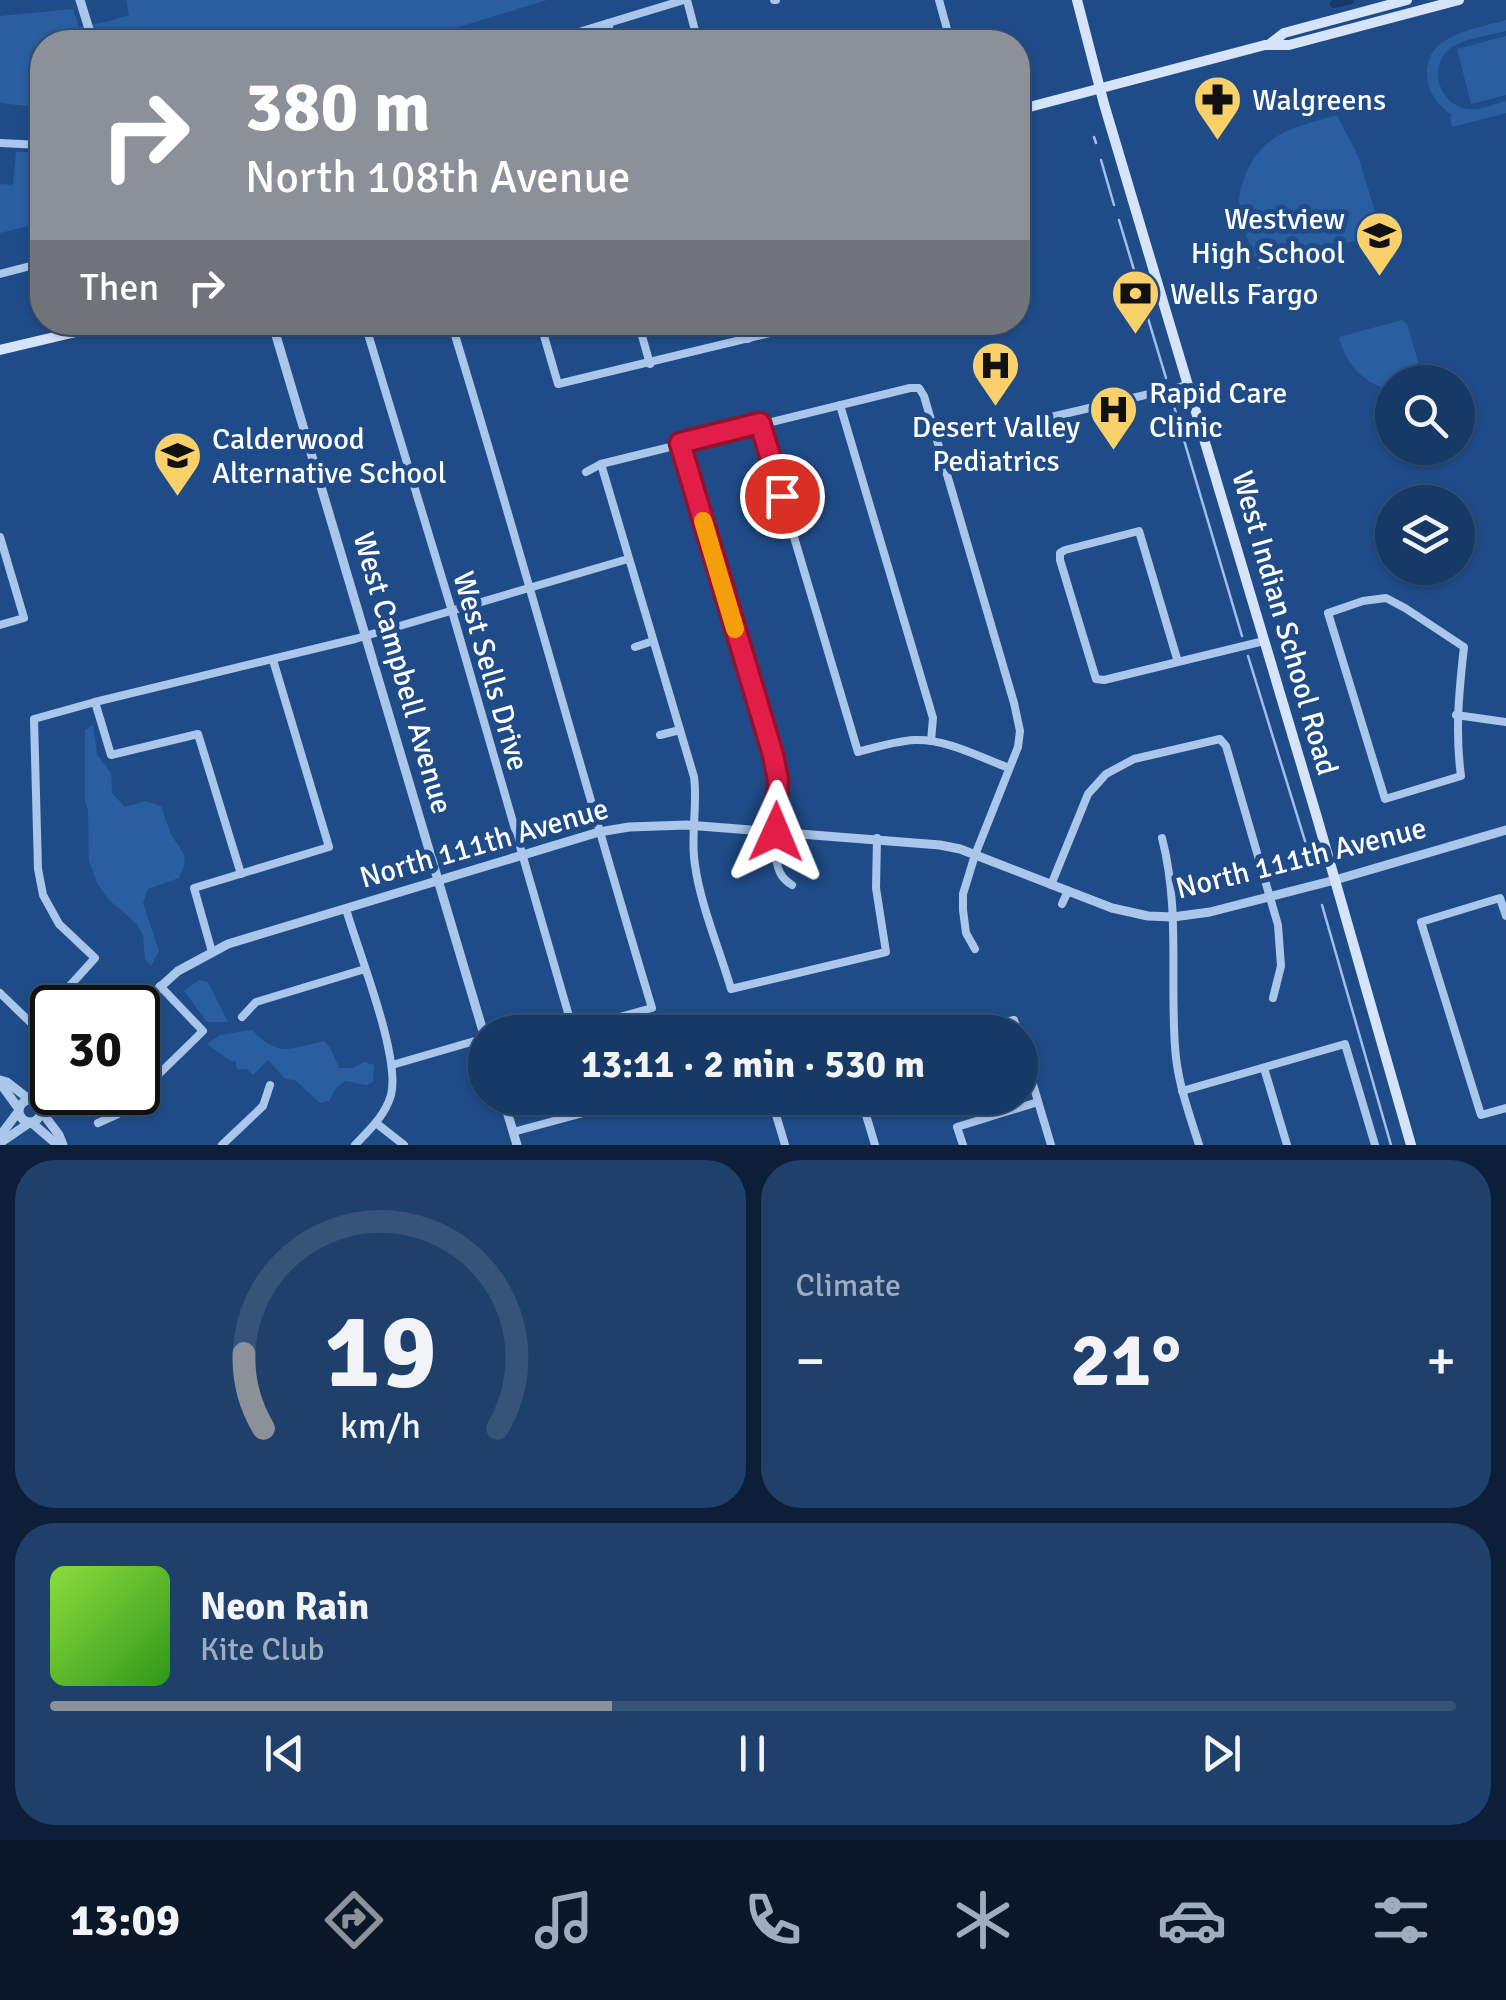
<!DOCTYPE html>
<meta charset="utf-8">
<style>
body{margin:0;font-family:Signika,sans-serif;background:#20406c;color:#f1f3f6;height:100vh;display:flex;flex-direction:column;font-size:38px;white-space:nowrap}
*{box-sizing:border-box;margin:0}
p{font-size:32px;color:#9eacbf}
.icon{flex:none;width:55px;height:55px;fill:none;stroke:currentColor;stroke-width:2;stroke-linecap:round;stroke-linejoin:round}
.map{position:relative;height:1145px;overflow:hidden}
.drawer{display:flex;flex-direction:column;gap:15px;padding:15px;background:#0d1f38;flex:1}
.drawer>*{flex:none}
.guide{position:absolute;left:30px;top:30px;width:1000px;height:305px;border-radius:40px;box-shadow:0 2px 8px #0004,0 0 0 2px #36537a;background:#8c9099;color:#fff;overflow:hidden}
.tools{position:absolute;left:1375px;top:365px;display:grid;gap:20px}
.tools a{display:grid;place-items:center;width:100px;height:100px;border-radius:50%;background:#173966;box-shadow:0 2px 8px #0004,0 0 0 2px #36537a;font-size:50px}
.speed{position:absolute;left:30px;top:985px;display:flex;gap:20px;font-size:50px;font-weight:700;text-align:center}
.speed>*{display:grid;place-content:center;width:130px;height:130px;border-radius:50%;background:#173966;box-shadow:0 2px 8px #0004,0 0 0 2px #36537a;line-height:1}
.speed .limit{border:5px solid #111;border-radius:15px;background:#fff;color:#111}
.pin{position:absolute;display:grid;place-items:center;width:85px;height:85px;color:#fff;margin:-42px;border:5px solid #fff;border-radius:50%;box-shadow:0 2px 10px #0007}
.me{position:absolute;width:110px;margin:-55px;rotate:1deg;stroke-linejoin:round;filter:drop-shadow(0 0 8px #0008)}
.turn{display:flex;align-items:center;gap:35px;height:210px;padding:0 50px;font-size:45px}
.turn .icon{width:130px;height:130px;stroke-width:2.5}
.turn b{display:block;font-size:70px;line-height:85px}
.then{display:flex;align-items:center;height:95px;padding:0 50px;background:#0003;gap:20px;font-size:38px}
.big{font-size:75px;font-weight:700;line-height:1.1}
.drawer .tile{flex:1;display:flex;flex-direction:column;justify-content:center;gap:15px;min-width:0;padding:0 35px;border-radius:40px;background:#20406c}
.drawer .dial{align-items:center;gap:0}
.dial svg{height:260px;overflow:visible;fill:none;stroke:#36537a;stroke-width:7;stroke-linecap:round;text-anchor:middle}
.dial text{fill:#f1f3f6;stroke:none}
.song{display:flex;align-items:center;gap:30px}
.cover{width:120px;height:120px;border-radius:15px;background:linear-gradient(135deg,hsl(90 70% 55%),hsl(110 70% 35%))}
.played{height:10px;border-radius:5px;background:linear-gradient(90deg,#8c9099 40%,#36537a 40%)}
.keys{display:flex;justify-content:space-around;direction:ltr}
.heat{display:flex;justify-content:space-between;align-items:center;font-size:55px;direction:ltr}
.drawer .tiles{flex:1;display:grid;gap:15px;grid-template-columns:1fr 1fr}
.tile:last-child{grid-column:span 2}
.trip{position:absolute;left:468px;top:1015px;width:570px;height:100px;border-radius:50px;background:#173966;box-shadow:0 2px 8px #0004,0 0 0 2px #36537a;font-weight:700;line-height:100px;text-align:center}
.dock{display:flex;height:160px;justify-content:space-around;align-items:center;background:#091729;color:#9eacbf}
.dock .icon{width:70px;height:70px}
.dock .current{color:#8c9099}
.dock b{font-size:45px;color:#f1f3f6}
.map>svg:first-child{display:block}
.green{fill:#295ea0}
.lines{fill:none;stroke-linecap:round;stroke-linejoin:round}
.stream{stroke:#9dc1ec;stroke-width:2.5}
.canal{stroke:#153867;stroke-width:8}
.minor{stroke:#aac7eb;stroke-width:8}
.tertiary{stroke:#aac7eb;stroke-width:9}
.secondary{stroke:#d5e4f8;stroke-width:10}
.route-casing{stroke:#92132f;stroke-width:25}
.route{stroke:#e11d48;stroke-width:18}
.slow{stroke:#f59e0b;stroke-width:18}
.labels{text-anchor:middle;stroke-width:10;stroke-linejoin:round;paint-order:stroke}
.poi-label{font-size:30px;fill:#fff;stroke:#1f4c88;text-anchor:start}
.street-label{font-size:30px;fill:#fff;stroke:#1f4c88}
</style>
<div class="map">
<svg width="1506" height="1145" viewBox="0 0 1506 1145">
<rect width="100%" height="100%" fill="#1f4c88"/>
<!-- green -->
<g class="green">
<polygon points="126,0 547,0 410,42 42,42 42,105 28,106 0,103 0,16 73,9 79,27 106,22 129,15"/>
<path d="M1506 20V31C1489 35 1467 38 1452 47 1427 64 1438 104 1467 109 1479 111 1494 104 1506 101V113L1452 127 1450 117 1452 115C1438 105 1428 93 1427 75 1425 34 1476 29 1506 20Z"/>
<polygon points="1506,36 1506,95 1471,104 1457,49"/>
<path d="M1337 115 1358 156 1378 221 1371 236 1258 269C1252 248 1239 222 1239 200 1240 188 1245 174 1251 163 1271 129 1302 126 1337 115Z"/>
<polygon points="16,152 42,152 42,223 0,233 0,184 13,185"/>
<path d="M1402 320 1407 324 1424 382H1392V390C1365 385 1345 364 1339 337Z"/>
<path d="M93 725 97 755 111 773 112 793 125 807 145 801 161 806C165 816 168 830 174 839 185 855 189 858 179 878L148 889 143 903 159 951 151 966 145 959 143 935 136 923 109 900 97 883 89 861 88 811 85 800V730Z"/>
<polygon points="199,980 208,982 228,1022 207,1022 184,991"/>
<path d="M252 1030C280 1058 288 1049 324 1041L331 1049 339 1068H353L364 1062 374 1065 373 1082 366 1085 345 1081 336 1088 329 1101 320 1103 295 1080 285 1079 268 1060 253 1075 247 1069 239 1070 236 1067 235 1060 232 1062 207 1044 220 1035Z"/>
</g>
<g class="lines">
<!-- stream -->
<g class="stream">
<polyline points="1094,137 1096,143"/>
<polyline points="1101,160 1114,205"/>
<polyline points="1119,220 1140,290"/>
<polyline points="1144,305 1166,378"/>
<polyline points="1173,403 1242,636"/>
<polyline points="1248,656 1313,867"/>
<polyline points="1322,905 1391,1145"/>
</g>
<!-- canal -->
<polyline class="canal" points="1334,4 1350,0"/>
<!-- minor -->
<g class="minor">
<polyline points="687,0 698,42"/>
<polyline points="774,0 776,0"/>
<polyline points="939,0 947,29 946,39 941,42"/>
<polyline points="608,23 613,42"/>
<polyline points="546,42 684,0"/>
<polyline points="0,143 42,145"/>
<polyline points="0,274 42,263"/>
<path d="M373 322 365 324 452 611 573 1030 652 1008C583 780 521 550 451 322"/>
<polyline points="540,322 558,384 815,322"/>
<polyline points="638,322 650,364"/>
<polyline points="743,322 748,339"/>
<polyline points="840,405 933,718 931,741"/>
<polyline points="1034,421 1188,385"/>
<path d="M760 423 858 752C876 747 896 741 915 740 947 739 979 757 1009 768"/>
<path d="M680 443 773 755 778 789 776 858C778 871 781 878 792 885"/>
<path d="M601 464 694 777C698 807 690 836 695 865 700 903 720 951 731 989L886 952 876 888 877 838"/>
<polyline points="586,472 601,464 910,388 919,388 924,396 1014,703 1020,731 1018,747 975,855 963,894 963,910 966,933 975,949"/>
<polyline points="0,537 24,618 0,625"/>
<path d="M1386 598 1405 608 1464 647C1459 691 1455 732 1461 776L1385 799 1328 613 1363 601Z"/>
<polyline points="635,647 653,641"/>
<polyline points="1178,662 1139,531 1065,550 1060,553 1060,560 1096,679 1104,680 1264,641"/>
<polyline points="95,702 111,755 198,734 241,874"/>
<polyline points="1456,715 1506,722"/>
<polyline points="660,735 680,730"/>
<path d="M1162 838C1180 907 1170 977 1175 1047 1177 1081 1189 1113 1199 1145"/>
<polyline points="1051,885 1088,794 1106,774 1134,759 1220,739 1226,746 1278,925 1281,966 1273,998"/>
<polyline points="1062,904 1068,891"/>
<path d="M346 909C358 951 401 1057 391 1095 385 1116 369 1130 355 1145"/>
<polyline points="1506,916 1500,898 1421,922 1481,1115 1506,1108"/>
<polyline points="212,952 194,888 329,847 273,660"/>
<polyline points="0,993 31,1023 47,1011 95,958 59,924 43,895 38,869 34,719 95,702 355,639 628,559"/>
<polyline points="242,1017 256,1002 365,969"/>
<polyline points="963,1032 1014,1020 1018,1032"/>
<polyline points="1020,1041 1051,1145"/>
<polyline points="392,1065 485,1038"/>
<polyline points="1264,1068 1287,1145"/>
<polyline points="1182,1091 1345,1044 1375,1145"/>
<polyline points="771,1098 785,1145"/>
<polyline points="861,1098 875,1145"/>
<polyline points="98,1123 118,1114 203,1031 160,986"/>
<polyline points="376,1123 404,1145"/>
<polyline points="513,1132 609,1106 669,1106 705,1098"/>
<polyline points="222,1145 263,1106 270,1085"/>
<polyline points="963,1145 957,1127 1038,1102"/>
</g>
<!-- tertiary -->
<g class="tertiary">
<polyline points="80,0 93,42"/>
<polyline points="272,322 485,1038"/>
<polyline points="137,1008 178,971 228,944 599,832 629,827 687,825 940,845 960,849 1112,908 1148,916 1173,917 1210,912 1335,880 1506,830"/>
<polyline points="0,1080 7,1082 30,1100"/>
<polyline points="0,1083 19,1109"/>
<polyline points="503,1098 517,1145"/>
<circle cx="30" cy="1111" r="11"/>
<polyline points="32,1100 52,1085"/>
<polyline points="41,1110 55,1092"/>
<polyline points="41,1111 59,1135 63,1145"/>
<polyline points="32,1123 53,1141 61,1143"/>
<polyline points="0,1136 18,1112"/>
<polyline points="0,1143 29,1123"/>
</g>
<!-- secondary -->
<g class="secondary">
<polyline points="1077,0 1104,104 1316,814 1411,1145"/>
<polyline points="1271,43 1284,33 1407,0"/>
<polyline points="1018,110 1265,45 1289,45 1459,0"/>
<polyline points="0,350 118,322"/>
</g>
</g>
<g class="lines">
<defs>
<polyline id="route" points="776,832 778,780 773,755 680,443 760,423 782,496"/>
</defs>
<!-- route casing -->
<use href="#route" class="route-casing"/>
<!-- route -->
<use href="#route" class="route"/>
<!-- slow -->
<polyline class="slow" points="703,521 735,629"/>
</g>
<!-- icons -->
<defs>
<symbol id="pharmacy-pin" viewBox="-11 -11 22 30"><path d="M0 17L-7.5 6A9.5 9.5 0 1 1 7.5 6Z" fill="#f9d06a" stroke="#1f4c88"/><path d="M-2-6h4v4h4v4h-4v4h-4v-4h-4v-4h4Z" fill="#111"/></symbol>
<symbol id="school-pin" viewBox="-11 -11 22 30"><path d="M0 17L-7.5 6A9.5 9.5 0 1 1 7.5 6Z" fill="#f9d06a" stroke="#1f4c88"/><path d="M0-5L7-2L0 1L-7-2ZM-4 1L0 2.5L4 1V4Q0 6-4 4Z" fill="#111"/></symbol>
<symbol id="bank-pin" viewBox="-11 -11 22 30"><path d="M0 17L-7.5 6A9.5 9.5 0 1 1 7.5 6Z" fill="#f9d06a" stroke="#1f4c88"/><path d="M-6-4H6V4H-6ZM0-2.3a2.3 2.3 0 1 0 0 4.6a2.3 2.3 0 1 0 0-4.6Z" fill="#111"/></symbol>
<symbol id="hospital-pin" viewBox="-11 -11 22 30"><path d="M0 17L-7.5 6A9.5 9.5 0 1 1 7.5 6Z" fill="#f9d06a" stroke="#1f4c88"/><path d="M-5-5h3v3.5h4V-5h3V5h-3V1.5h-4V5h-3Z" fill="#111"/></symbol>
</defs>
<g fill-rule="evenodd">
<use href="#pharmacy-pin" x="1190" y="72" width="55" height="75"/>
<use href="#school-pin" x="1352" y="208" width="55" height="75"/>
<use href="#bank-pin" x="1108" y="266" width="55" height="75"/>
<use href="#hospital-pin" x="968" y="338" width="55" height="75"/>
<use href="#hospital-pin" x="1086" y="382" width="55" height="75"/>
<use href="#school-pin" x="150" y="428" width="55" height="75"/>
</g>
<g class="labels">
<!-- poi labels -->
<g class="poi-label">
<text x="1252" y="110">Walgreens</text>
<text x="1345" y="229" text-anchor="end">Westview<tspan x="1345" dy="34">High School</tspan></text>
<text x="1170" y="304">Wells Fargo</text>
<text x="1149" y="403">Rapid Care<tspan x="1149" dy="34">Clinic</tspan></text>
<text x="996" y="437" text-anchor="middle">Desert Valley<tspan x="996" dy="34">Pediatrics</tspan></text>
<text x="212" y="449">Calderwood<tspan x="212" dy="34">Alternative School</tspan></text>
</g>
<!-- street labels -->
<g class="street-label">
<text transform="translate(1285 623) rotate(74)" y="10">West Indian School Road</text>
<text transform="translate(491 671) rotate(74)" y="10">West Sells Drive</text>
<text transform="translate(403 673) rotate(74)" y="10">West Campbell Avenue</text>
<text transform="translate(484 843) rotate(-16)" y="10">North 111th Avenue</text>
<text transform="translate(1301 858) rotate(-14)" y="10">North 111th Avenue</text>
</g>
</g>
</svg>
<div class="tools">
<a><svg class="icon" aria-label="search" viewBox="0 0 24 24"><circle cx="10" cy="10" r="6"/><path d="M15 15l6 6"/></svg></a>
<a><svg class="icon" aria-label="layers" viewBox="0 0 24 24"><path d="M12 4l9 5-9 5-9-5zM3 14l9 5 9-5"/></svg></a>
</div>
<div class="speed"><div class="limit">30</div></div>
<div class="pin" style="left:782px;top:496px;background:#d93025"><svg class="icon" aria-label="arrive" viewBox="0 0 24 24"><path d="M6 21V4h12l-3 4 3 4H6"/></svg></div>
<svg class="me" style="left:776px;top:832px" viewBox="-20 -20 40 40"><path d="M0-17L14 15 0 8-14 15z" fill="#e11d48" stroke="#fff" stroke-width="4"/></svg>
<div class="trip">13:11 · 2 min · 530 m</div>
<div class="guide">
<div class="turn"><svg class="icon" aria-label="right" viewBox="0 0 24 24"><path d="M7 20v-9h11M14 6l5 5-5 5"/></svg><div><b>380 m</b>North 108th Avenue</div></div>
<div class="then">Then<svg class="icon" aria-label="right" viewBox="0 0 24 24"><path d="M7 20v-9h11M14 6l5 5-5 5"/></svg></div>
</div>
</div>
<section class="drawer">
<div class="tiles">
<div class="tile dial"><svg viewBox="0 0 100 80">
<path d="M14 69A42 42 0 1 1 86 69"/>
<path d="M14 69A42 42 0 0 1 8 46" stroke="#8c9099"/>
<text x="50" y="56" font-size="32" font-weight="700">19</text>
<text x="50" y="72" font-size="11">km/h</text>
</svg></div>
<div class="tile"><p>Climate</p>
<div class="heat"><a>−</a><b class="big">21°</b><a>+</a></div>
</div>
<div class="tile">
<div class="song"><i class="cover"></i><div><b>Neon Rain</b><p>Kite Club</p></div></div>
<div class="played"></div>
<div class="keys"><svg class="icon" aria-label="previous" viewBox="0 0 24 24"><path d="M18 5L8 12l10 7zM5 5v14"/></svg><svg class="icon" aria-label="pause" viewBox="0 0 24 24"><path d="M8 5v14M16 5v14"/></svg><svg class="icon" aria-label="next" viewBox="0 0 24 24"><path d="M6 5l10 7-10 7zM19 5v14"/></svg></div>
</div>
</div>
</section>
<nav class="dock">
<b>13:09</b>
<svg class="icon current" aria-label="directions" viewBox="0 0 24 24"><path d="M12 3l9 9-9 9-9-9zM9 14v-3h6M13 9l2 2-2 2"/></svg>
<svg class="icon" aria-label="music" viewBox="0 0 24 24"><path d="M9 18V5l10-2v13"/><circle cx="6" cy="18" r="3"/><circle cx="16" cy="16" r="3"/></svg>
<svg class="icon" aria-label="phone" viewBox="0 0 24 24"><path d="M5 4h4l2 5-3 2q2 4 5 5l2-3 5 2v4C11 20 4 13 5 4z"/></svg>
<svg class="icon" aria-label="climate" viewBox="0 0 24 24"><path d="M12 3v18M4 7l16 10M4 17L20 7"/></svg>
<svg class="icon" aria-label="car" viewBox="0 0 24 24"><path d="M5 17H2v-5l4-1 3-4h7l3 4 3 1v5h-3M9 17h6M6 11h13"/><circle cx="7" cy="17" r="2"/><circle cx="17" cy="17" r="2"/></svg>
<svg class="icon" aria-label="filters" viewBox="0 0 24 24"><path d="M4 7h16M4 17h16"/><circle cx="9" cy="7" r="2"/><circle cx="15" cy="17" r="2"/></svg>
</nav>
